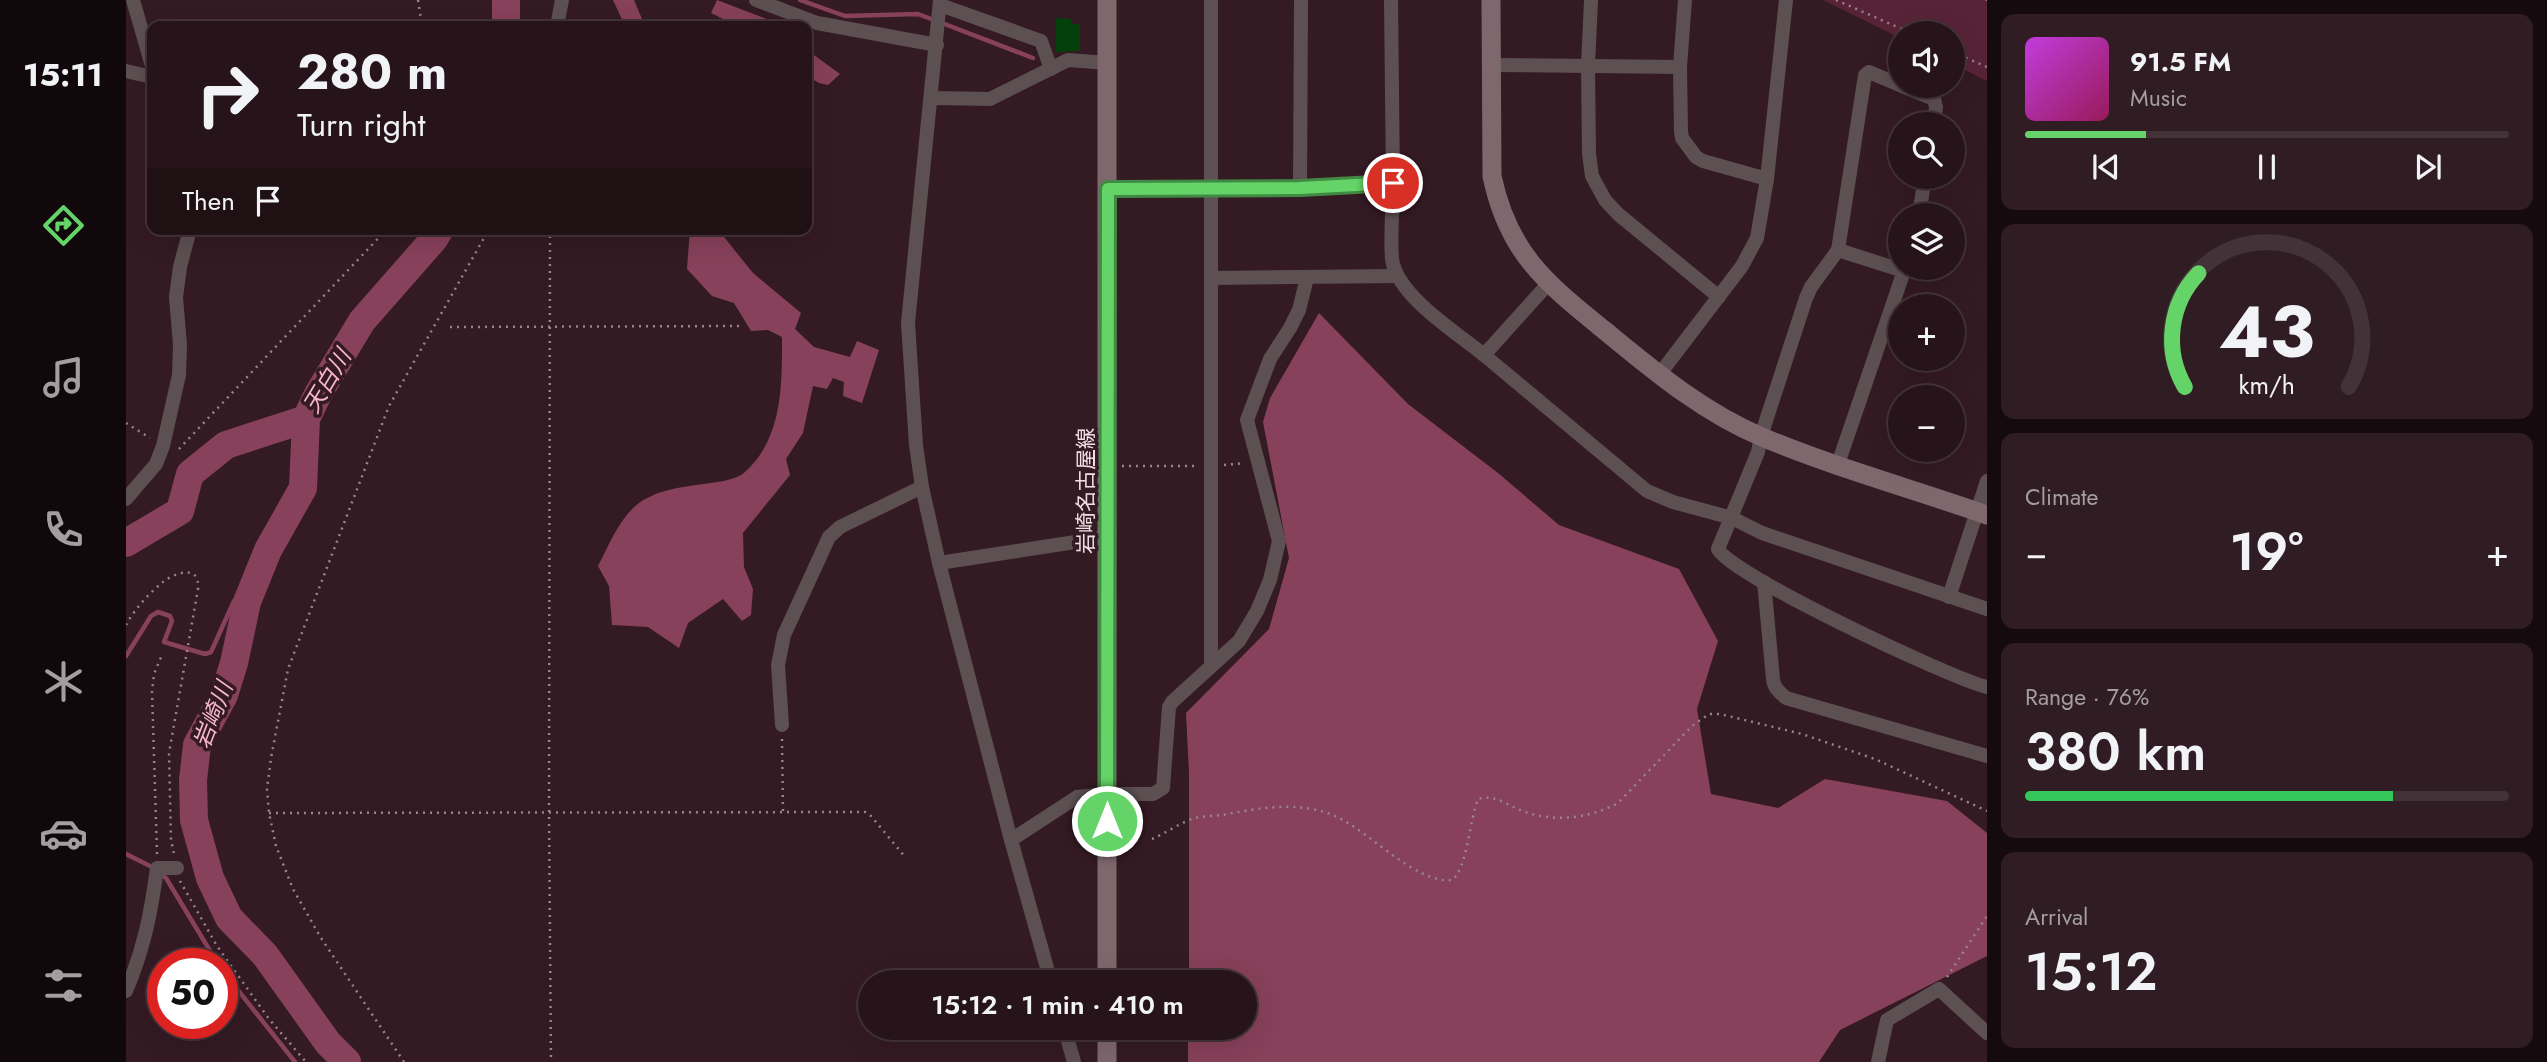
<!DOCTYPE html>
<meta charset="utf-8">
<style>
body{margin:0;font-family:Jost,"Noto Sans JP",sans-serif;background:#2f1d23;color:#f1f3f6;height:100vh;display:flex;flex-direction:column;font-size:26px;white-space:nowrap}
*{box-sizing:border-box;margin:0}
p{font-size:23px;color:#a49ea2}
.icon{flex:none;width:38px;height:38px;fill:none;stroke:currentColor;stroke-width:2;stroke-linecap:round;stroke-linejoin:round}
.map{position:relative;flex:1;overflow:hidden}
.details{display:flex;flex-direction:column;gap:14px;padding:14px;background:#150b0e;width:560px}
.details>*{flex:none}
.top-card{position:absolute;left:21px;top:21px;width:665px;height:214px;border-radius:14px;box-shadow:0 7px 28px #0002,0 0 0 2px #433339;background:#27141a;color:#f1f3f6;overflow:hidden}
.tools{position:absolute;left:1762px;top:21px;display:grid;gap:14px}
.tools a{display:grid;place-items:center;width:77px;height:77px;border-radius:50%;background:#27141a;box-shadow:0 7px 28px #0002,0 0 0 2px #433339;font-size:35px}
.speed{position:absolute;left:21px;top:948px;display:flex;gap:14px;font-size:35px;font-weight:700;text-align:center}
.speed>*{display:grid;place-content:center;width:91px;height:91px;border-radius:50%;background:#27141a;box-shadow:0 7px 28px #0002,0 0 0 2px #433339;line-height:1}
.speed .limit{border:10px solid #d22;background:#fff;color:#111}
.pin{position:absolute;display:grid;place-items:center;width:60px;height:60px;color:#fff;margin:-30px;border:4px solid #fff;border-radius:50%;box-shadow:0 2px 7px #0007}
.me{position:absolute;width:77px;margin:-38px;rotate:0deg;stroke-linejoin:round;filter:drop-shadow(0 0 5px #0008)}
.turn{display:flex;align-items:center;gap:24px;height:147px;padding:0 35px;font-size:32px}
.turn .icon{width:91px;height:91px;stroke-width:2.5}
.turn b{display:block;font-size:49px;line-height:60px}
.then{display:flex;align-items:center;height:66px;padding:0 35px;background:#0003;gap:14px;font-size:26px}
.big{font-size:52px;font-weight:600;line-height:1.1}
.details .tile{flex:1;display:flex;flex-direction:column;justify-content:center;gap:10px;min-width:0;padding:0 24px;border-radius:14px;background:#2f1d23}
.details .dial{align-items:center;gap:0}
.dial svg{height:182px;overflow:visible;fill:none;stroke:#433339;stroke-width:7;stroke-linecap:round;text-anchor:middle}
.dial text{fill:#f1f3f6;stroke:none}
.song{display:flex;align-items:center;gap:21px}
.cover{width:84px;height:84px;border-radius:10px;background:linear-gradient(135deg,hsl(290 70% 55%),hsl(330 70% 35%))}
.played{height:7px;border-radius:4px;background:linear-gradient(90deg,#64d468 25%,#433339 25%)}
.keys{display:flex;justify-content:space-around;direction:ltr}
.heat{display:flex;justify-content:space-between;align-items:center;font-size:38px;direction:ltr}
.charge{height:10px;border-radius:5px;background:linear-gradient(90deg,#34c759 76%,#433339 0)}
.trip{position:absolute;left:732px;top:970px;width:399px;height:70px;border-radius:35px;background:#27141a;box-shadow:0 7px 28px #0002,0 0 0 2px #433339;font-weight:600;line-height:70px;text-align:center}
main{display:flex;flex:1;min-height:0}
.dock{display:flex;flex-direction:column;width:126px;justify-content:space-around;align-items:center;background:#10080a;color:#a49ea2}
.dock .icon{width:49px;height:49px}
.dock .current{color:#64d468}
.dock b{font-size:32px;color:#f1f3f6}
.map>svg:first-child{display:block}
.green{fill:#582337}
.forest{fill:#87415a}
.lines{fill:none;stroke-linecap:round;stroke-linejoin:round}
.stream{stroke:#88415b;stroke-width:4.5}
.river{stroke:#88415b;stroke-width:28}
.building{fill:#03400a}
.path{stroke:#9b848b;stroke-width:2.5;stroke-dasharray:2 5;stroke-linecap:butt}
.street{stroke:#5d5053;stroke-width:14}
.secondary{stroke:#7e686e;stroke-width:19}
.route-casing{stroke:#418a44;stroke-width:18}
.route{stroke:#64d468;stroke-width:12}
.labels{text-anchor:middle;stroke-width:7;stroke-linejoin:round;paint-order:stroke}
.street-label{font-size:21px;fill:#f2dfe4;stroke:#341a23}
.water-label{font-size:23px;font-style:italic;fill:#f7b7ca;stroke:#341a23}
</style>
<main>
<nav class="dock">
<b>15:11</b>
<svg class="icon current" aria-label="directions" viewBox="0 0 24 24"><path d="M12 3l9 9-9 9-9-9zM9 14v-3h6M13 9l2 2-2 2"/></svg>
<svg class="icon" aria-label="music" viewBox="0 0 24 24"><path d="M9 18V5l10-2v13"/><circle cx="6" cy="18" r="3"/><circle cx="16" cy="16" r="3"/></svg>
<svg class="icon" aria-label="phone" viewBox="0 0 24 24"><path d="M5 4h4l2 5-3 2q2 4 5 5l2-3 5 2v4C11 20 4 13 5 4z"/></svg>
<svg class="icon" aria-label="climate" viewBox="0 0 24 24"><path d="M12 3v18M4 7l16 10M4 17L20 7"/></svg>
<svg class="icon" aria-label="car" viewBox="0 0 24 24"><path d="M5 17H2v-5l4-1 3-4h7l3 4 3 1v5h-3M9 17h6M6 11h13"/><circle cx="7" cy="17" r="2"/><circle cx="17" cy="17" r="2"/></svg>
<svg class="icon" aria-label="filters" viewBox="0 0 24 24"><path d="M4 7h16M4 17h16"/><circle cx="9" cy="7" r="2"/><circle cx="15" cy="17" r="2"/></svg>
</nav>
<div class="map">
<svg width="1861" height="1062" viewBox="0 0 1861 1062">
<rect width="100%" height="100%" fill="#341a23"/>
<!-- green -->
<polygon class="green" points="1697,0 1861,0 1861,81 1827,64 1827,33 1774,33 1774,38"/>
<!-- forest -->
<g class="forest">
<polygon points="487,0 508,0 519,26 499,26"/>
<polygon points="591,0 659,26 611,26 585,13"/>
<polygon points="681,50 714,74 702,85 693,83 681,76"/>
<path d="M564 229H603L598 237 627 273 675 313 669 329 688 347 724 357 731 341 753 350 736 403 717 396 718 382 707 378 701 389 687 386 677 433 660 459 664 475 617 533 618 567 627 589 625 615 616 621 597 599 562 623 553 648 522 627 486 625 483 586 472 566C483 545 494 517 513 503 535 488 558 487 584 483 594 482 612 479 619 472 657 438 656 384 656 337L642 330 625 331 608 303 586 296 561 269Z"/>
<polygon points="1193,313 1282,404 1372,473 1433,525 1553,569 1592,641 1571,709 1585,794 1652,808 1699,779 1821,801 1861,833 1861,956 1714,1030 1693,1062 1062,1062 1062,1027 1118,1027 1118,982 1063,982 1063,773 1060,713 1143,629 1163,558 1137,422 1144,398"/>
</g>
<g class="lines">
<!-- stream -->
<g class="stream">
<polyline points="674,0 719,16 792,14 808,20"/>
<polyline points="816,23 907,58"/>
<polyline points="0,656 25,616 32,612 44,616 46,621 38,642 79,654 85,652 108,601 121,602"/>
<polyline points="0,854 28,868"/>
<polyline points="34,874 40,878 92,964"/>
<polyline points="96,970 169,1062"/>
</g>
<!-- river -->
<g class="river">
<polyline points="380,26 380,0"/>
<polyline points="0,543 54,511 64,474 100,445 180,419"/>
<polyline points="221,1062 202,1043 139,955 103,918 84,878 68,820 67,780 71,745 98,695 108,663 121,602 142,550 177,488 180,419 192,394 236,321 308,239 314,229"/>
</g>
</g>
<!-- building -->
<polygon class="building" points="930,18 945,19 945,24 954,24 954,51 930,52"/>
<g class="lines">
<!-- path -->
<g class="path">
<polyline points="292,0 296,26"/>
<polyline points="1710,0 1785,33"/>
<polyline points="1861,0 1861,1"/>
<polyline points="1827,52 1861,67"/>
<polyline points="424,229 423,812 425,1062"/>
<polyline points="324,327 615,326"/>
<polyline points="0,423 24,438"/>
<polyline points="53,449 261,229"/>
<polyline points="1098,465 1119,463"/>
<polyline points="996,466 1070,466"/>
<path d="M0 625C8 610 23 593 37 582 50 572 74 564 72 589L43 753 45 840 48 854"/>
<polyline points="656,739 657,812"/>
<polyline points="143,813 728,812 739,812 745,816 780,858"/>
<path d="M1026 839C1040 833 1055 822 1069 818 1078 816 1087 816 1096 815 1133 808 1175 800 1211 817 1244 832 1290 884 1326 880 1341 870 1344 818 1352 799 1368 794 1380 804 1394 810 1426 823 1462 819 1492 803L1566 726 1583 714H1594L1676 734 1749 759 1861 811"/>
<polyline points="31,854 26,692 28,674 36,655"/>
<polyline points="54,881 91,946 143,1019 180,1062"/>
<polyline points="1821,977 1861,916"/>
<polyline points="278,1062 195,938 167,889 150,846 143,813 141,789 145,758 162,669 263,406 363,229"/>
</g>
<!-- street -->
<g class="street">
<polyline points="7,0 26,66"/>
<polyline points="630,0 691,23 811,45"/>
<polyline points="814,0 782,323 790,445 796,487 813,563 885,840 925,982"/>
<polyline points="1085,0 1085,665"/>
<polyline points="1265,0 1267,183"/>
<polyline points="1465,0 1462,66 1463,154 1466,176 1479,200 1492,214 1593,297"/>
<polyline points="1559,0 1554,67 1555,131 1556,138 1570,157 1577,161 1641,179"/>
<polyline points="814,5 915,41 925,69"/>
<polyline points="431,26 436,0"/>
<polyline points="1367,65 1554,67"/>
<polyline points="0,71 26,77"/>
<path d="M1774 85 1743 72 1739 75 1712 250 1685 287 1680 298 1635 436 1632 452 1592 549C1605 575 1824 678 1861 687"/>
<polyline points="1776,86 1808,99 1810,107 1808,124"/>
<polyline points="806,98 864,99 942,60 982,63"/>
<polyline points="1174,188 1175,0"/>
<path d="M982 189 1174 188 1267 183C1267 208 1264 235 1266 259 1271 296 1330 332 1358 355L1422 284"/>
<polyline points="1793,215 1799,177"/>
<polyline points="1712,250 1778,271"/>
<polyline points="1086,278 1271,276"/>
<polyline points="1358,355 1521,491 1547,502 1606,518 1636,533 1861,609"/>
<polyline points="1533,375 1616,266 1631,238 1641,179 1660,0"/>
<polyline points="1712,464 1779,268"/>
<polyline points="0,499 30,464 37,446 53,375 54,345 50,297 54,267 64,229"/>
<polyline points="813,563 982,537"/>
<path d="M1638 582 1647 679C1648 688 1653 692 1660 698L1861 756"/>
<polyline points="1823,597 1861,481"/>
<polyline points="656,725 652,665 658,635 703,537 714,527 796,487"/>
<polyline points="885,840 951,797 981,794 1027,794 1037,788 1043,707 1046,702 1113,641 1131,611 1144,580 1153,541 1121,420 1144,359 1164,328 1173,310 1181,278"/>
<path d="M0 991C18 949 25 913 31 868H51"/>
<polyline points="938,1027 948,1062"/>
<polyline points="1752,1062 1761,1020 1813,989 1861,1033"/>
</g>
<!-- secondary -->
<g class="secondary">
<path d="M1365 0 1366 176C1382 253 1420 283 1478 330 1527 370 1576 412 1636 437 1707 467 1787 489 1861 515"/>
<polyline points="981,982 981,0"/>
<polyline points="981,1027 981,1062"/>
</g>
</g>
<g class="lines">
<defs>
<polyline id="route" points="981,821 982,189 1174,188 1267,183"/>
</defs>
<!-- route casing -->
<use href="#route" class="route-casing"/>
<!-- route -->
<use href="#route" class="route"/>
</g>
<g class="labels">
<!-- street labels -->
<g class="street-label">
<text transform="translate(960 491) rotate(-90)" y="7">岩崎名古屋線</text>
</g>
<!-- water labels -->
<g class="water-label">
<text transform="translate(201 381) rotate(-59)" y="8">天白川</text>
<text transform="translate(87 715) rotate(-69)" y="8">岩崎川</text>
</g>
</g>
</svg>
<div class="tools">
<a><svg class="icon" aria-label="sound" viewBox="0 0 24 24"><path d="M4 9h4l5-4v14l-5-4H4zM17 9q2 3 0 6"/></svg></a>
<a><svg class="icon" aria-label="search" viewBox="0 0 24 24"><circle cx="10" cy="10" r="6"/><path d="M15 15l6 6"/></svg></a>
<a><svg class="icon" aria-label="layers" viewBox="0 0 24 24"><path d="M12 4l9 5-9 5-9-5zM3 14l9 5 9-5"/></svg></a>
<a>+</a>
<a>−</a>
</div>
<div class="speed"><div class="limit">50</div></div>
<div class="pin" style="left:1267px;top:183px;background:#d93025"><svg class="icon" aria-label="arrive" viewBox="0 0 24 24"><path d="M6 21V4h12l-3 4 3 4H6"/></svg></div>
<svg class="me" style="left:981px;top:821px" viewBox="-20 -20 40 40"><circle r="17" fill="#64d468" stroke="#fff" stroke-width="3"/><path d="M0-11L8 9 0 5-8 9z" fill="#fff"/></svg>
<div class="trip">15:12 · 1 min · 410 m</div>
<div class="top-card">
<div class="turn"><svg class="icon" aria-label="right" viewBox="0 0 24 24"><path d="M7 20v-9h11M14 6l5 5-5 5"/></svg><div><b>280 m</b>Turn right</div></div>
<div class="then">Then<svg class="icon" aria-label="arrive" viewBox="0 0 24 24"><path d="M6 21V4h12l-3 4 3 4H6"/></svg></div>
</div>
</div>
<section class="details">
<div class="tile">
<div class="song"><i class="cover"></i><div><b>91.5 FM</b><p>Music</p></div></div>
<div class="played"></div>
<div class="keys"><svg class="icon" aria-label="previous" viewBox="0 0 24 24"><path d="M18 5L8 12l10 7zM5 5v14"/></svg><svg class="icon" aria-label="pause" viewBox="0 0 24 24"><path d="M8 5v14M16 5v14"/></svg><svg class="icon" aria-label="next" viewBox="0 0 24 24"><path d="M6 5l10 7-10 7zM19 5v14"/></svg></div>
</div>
<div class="tile dial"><svg viewBox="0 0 100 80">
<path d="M14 69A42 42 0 1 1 86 69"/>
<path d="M14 69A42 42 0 0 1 20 19" stroke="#64d468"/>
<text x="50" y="56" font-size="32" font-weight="700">43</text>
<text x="50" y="72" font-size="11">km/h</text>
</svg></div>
<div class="tile"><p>Climate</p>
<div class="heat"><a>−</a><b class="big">19°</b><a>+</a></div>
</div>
<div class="tile"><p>Range · 76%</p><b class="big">380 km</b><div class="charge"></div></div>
<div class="tile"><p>Arrival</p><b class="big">15:12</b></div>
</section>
</main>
